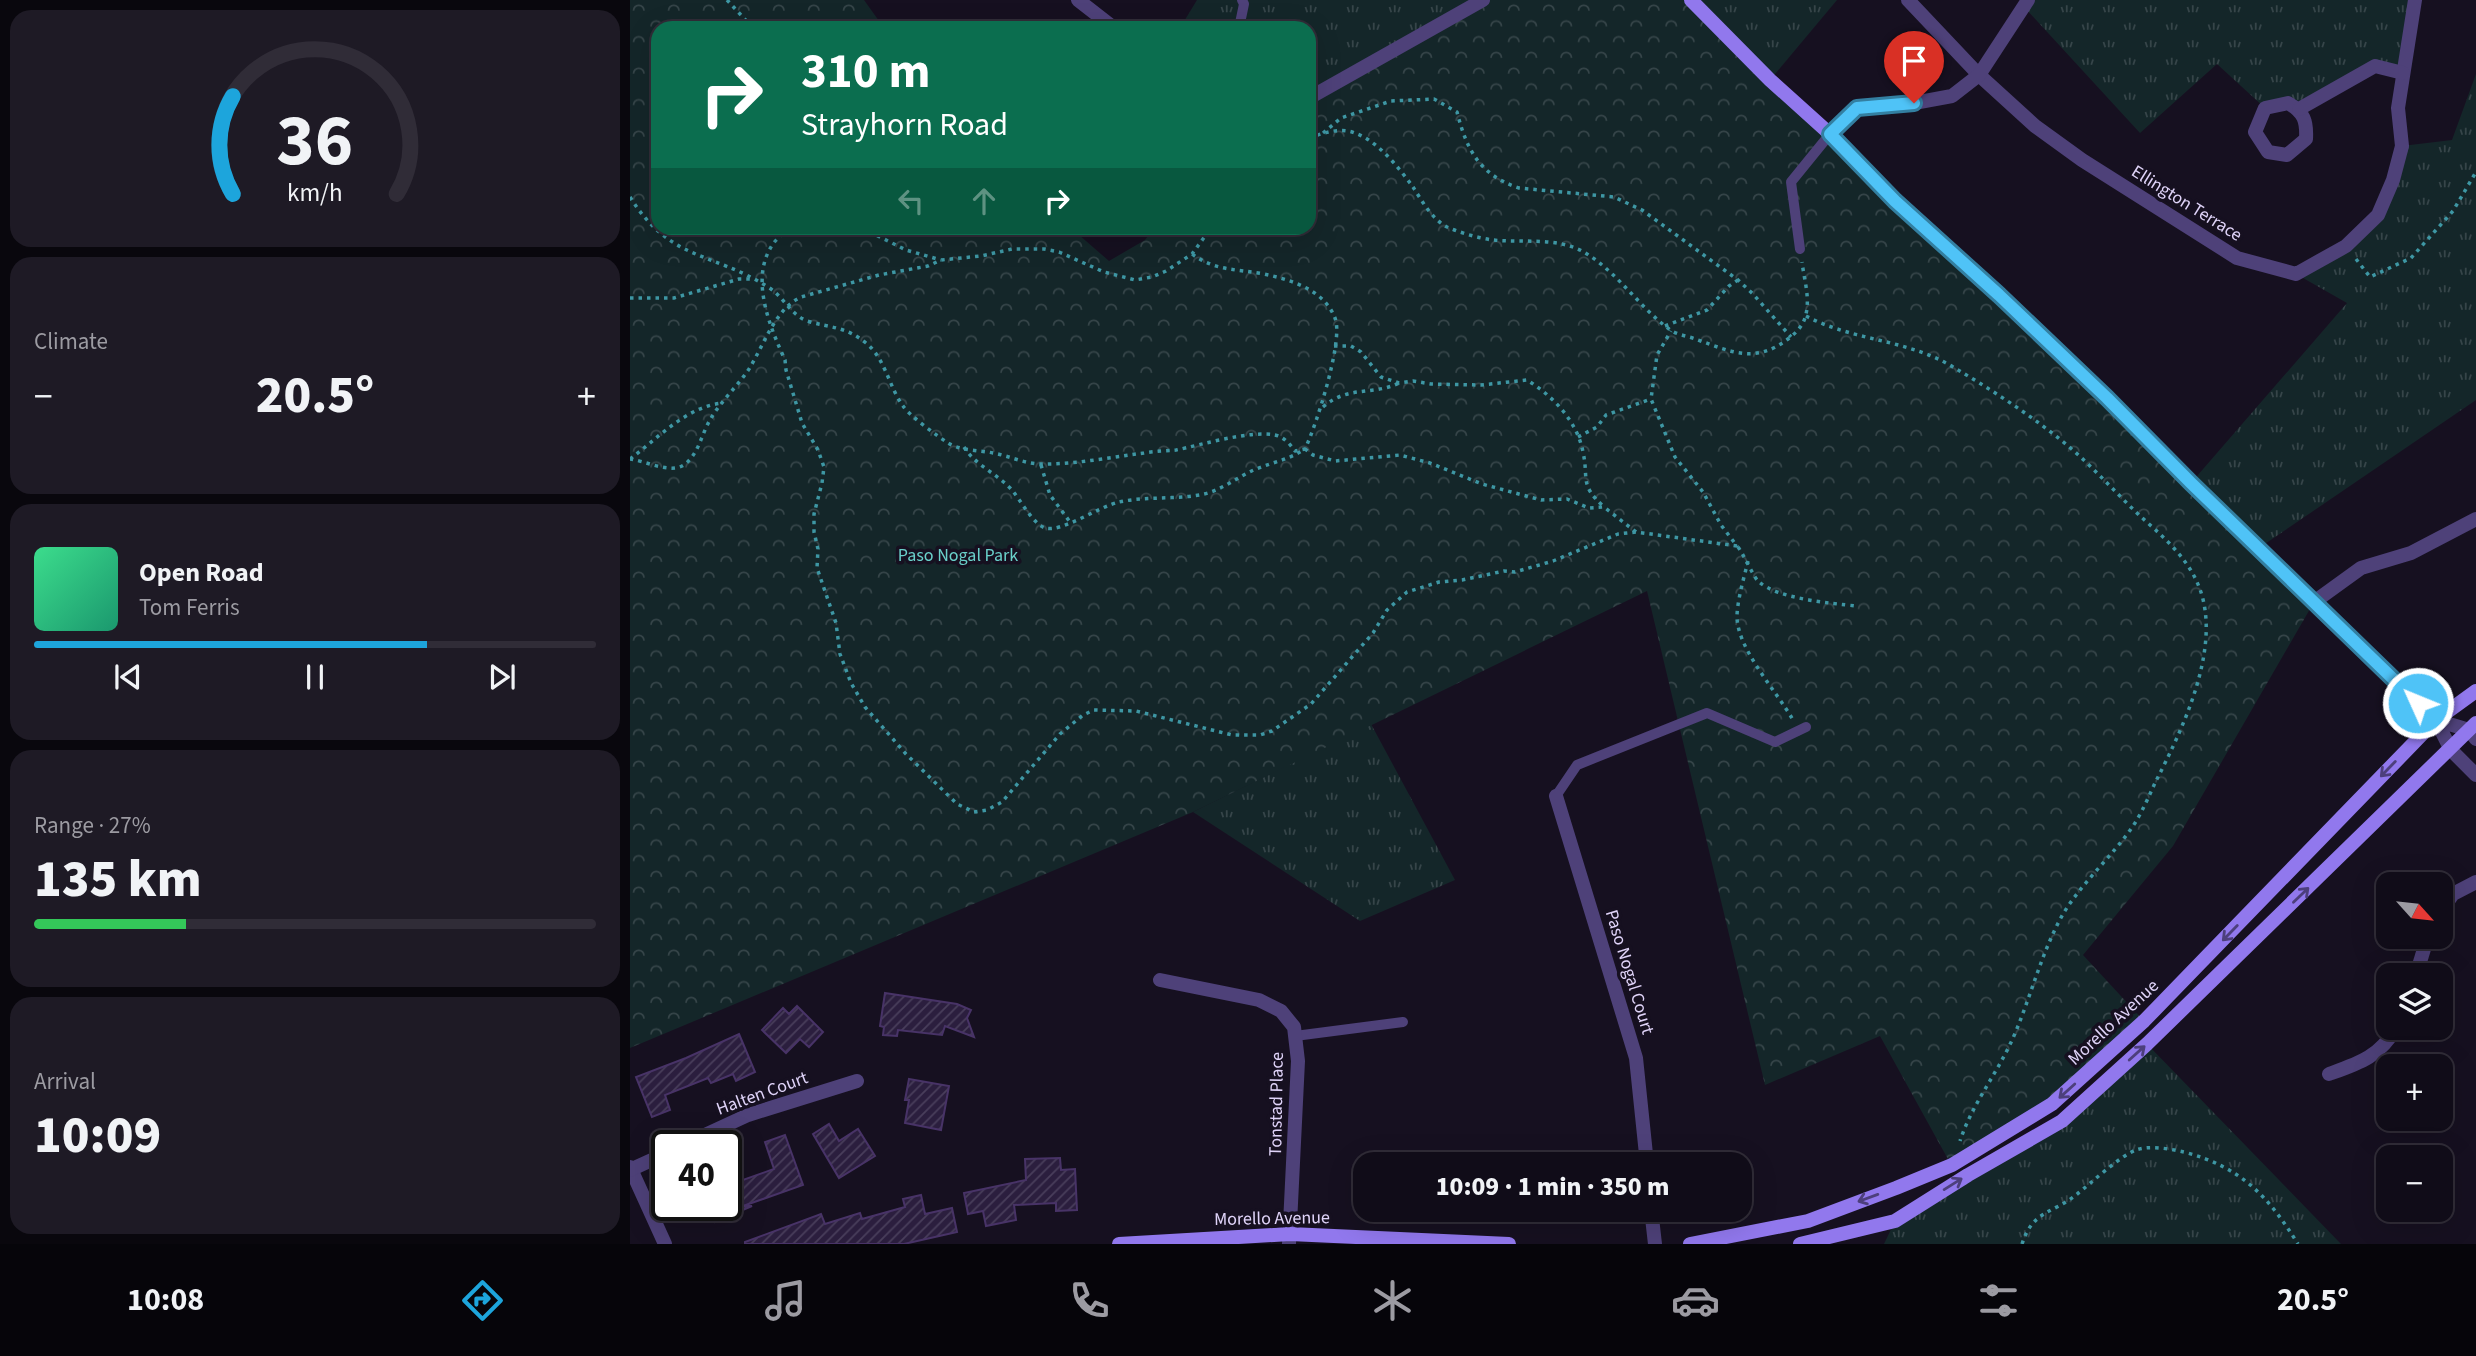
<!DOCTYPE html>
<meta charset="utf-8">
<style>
body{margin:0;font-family:"Source Sans 3",sans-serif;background:#1e1a25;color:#f1f3f6;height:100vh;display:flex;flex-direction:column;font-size:26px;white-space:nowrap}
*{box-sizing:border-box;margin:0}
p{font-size:23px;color:#9c9ba2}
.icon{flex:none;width:38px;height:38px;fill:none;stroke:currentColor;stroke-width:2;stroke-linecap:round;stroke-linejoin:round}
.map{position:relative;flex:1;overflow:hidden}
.details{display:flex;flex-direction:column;gap:10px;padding:10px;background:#09070d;width:630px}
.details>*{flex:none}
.top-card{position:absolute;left:21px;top:21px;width:665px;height:214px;border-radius:21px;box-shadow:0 7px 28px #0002,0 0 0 2px #302c37;background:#0b6e4f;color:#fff;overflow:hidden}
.needle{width:46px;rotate:117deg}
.fabs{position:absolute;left:1746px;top:872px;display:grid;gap:14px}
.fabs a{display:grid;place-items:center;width:77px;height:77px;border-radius:14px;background:#100c18;box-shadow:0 7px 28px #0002,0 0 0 2px #302c37;font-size:35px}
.speed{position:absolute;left:21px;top:1130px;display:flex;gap:14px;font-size:35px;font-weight:700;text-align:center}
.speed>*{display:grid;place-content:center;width:91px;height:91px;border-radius:50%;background:#100c18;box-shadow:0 7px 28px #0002,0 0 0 2px #302c37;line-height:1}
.speed .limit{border:4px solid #111;border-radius:10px;background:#fff;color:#111}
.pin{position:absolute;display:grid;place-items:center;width:60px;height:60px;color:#fff;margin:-72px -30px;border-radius:50% 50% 50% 0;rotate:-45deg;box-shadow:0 0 7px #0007}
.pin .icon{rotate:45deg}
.me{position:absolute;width:77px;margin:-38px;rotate:314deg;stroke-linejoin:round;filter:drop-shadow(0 0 5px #0008)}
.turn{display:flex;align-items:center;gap:24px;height:147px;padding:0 35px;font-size:32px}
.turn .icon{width:91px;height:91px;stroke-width:2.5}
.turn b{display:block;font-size:49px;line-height:60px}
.lanes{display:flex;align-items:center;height:66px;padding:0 35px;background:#0003;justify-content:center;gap:35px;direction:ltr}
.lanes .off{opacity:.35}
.big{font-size:52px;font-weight:800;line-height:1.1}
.details .widget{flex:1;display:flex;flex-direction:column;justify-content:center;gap:10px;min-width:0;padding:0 24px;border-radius:21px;background:#1e1a25}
.details .dial{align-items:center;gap:0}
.dial svg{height:182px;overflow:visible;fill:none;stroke:#302c37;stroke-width:7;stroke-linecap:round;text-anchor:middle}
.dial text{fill:#f1f3f6;stroke:none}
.song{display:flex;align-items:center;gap:21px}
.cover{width:84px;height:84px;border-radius:10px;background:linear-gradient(135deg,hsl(150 70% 55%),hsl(160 70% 35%))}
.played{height:7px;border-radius:4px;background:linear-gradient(90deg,#1da5dc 70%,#302c37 70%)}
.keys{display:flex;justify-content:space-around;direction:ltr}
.heat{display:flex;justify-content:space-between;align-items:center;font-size:38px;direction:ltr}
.charge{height:10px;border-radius:5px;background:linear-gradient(90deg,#34c759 27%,#302c37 0)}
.trip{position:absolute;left:723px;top:1152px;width:399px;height:70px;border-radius:21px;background:#100c18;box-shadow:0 7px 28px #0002,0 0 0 2px #302c37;font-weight:800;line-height:70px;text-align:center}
.tabs{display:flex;height:112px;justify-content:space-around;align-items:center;background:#06050a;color:#9c9ba2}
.tabs .icon{width:49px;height:49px}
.tabs .selected{color:#1da5dc}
.tabs b{font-size:32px;color:#f1f3f6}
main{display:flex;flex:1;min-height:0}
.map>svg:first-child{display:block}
.grass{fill:url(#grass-tufts)}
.park{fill:url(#park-crowns)}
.building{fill:url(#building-hatch);stroke:#483367;stroke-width:2}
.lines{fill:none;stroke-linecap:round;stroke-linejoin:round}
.path{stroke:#3e97a4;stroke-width:3.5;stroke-dasharray:3.5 5;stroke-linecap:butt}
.lane{stroke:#4e4179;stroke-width:10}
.street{stroke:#4e4179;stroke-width:14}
.secondary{stroke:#9178ed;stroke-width:14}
.oneway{stroke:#4d3f7c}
.route-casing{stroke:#337fa1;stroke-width:18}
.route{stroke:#4fc3f7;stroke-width:12}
.labels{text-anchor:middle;stroke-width:7;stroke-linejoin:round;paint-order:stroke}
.street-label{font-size:18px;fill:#e0d4f9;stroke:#161020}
.park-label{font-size:18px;fill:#6ad0ca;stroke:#161020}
</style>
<main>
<section class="details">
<div class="widget dial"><svg viewBox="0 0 100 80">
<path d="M14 69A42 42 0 1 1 86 69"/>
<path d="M14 69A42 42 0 0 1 14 26" stroke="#1da5dc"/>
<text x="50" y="56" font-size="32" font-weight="700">36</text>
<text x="50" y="72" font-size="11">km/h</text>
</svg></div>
<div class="widget"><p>Climate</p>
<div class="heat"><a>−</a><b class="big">20.5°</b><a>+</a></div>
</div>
<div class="widget">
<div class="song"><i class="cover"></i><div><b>Open Road</b><p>Tom Ferris</p></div></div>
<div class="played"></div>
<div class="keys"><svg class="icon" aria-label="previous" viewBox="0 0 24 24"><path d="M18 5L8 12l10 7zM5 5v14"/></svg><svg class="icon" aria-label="pause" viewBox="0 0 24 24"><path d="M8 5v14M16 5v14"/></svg><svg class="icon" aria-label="next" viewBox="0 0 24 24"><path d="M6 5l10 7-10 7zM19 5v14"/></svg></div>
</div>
<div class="widget"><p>Range · 27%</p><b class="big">135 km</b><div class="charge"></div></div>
<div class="widget"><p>Arrival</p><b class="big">10:09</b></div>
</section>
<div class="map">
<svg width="1846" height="1244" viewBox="0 0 1846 1244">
<defs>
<pattern id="grass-tufts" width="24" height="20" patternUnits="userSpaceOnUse" patternTransform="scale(1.75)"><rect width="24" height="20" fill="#142629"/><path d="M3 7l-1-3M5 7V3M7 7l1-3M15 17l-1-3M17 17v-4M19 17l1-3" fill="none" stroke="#364549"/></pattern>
<pattern id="park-crowns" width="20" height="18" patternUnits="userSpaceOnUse" patternTransform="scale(1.75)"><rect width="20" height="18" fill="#142629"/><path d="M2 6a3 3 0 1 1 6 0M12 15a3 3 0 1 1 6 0" fill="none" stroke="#364549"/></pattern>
<pattern id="building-hatch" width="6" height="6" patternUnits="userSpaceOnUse" patternTransform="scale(1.75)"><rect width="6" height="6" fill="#2b1e3e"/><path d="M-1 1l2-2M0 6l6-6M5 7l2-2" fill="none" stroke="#493e5b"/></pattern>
</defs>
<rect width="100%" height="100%" fill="#161020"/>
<!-- grass -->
<g class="grass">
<polygon points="567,0 853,0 679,98 679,28 550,28"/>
<polygon points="1061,0 1207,0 1140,80"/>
<polygon points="1398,0 1785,0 1773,73 1745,66 1687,98 1635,108 1587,64 1510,133 1395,8"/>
<polygon points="1846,74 1846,400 1629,548 1561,483 1717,303 1666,274 1748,215 1772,146 1822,140"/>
<polygon points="741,724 825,880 730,921 563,812"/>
<polygon points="1517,1044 1711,1244 1254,1244 1265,1221 1432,1121"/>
</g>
<!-- park -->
<polygon class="park" points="0,0 234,0 254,28 28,28 28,228 441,228 479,261 515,240 524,228 679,228 679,98 853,0 1061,0 1684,602 1543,846 1453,955 1514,1021 1422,1104 1319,1161 1250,1036 1135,1085 1017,591 563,812 0,1048"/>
<!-- building -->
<g class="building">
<polygon points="255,993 327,1004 341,1010 337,1018 344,1037 315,1026 312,1035 268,1030 267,1036 253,1035 254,1027 250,1026"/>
<polygon points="167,1006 193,1032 179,1047 170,1039 156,1053 132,1030 153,1008 159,1014"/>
<polygon points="109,1034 125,1072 106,1081 103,1074 81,1083 78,1078 35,1095 40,1110 22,1117 6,1077 56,1058"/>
<polygon points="279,1079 319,1086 311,1130 275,1123 279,1100 275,1100"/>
<polygon points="199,1124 209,1141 228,1129 245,1156 209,1178 183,1134"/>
<polygon points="155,1135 173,1185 113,1206 122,1206 85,1222 82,1215 70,1221 63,1206 96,1206 96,1186 144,1169 135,1142"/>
<polygon points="430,1158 431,1170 445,1169 447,1210 426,1211 426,1203 384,1205 386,1220 356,1226 353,1211 338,1214 334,1193 396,1180 395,1159"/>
<polygon points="291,1195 295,1214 322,1208 327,1232 274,1244 115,1244 115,1242 191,1214 195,1224 230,1213 232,1219 275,1207 273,1199"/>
</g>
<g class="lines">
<!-- path -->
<g class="path">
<polyline points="97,0 123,28"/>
<path d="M693 133 711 118 761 101 804 99 827 112C837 151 850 175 889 188L984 197 1012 210 1108 280 1123 294 1161 337"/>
<path d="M679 138C693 133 711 127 725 133 748 141 769 168 783 187 792 201 802 219 817 227 831 233 848 238 863 240 893 243 925 237 952 251 986 270 1008 306 1039 329 1046 335 1059 336 1068 340 1102 352 1125 364 1158 339 1166 333 1174 325 1176 314 1180 297 1174 279 1172 262"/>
<path d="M0 197C41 262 81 251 138 287 153 296 160 314 177 321 200 328 215 326 236 343 255 358 259 387 273 406 281 417 306 435 318 443 331 451 349 450 363 453 380 456 397 465 414 464 448 464 482 457 514 453 525 451 536 451 546 450 571 445 620 430 645 435 654 437 659 443 665 451L675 449C686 426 714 340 705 318 694 290 662 280 634 274 607 269 585 271 562 254"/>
<path d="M159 228C154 233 147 238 143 244 119 278 140 327 155 360L156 370 172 423 188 450 194 467 192 483 184 514V532L188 549 187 568 206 623 210 654 221 683 235 707 276 754 327 804 344 812 357 810 372 802 430 734 453 715 464 710 506 711 602 735H630L642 731 681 704 743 633 757 610 777 592 809 582 832 580 874 571 885 572 923 561 988 534 1006 532"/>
<polyline points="232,228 276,250 311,260"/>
<polyline points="1726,259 1740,277 1781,258 1823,211 1846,172"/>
<polyline points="0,298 44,298 109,279 121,279"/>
<path d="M1176 316C1223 341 1277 339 1323 367 1362 390 1402 416 1437 445 1463 467 1485 492 1509 515 1530 534 1555 555 1567 582 1595 643 1553 728 1525 783 1519 796 1513 810 1505 823 1484 855 1453 881 1433 914 1411 953 1401 997 1383 1038 1367 1074 1342 1104 1330 1141"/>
<polyline points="1035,326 1077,310 1099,286 1108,280"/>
<path d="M704 346H721L731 352 751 377 769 383 783 381 801 384 851 385 897 380C923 396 947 421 953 452 959 479 949 484 973 506"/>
<path d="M693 407C718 385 742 396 769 383"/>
<polyline points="948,437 967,427 976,415 1021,399"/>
<path d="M334 447C345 465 366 473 381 489 390 499 403 524 415 528 431 533 470 506 489 502 516 496 546 500 574 494 592 490 609 476 626 469 644 462 660 459 675 449L683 455 705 461 770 455 800 463 852 484 911 500 937 499 959 508 974 507 1006 532 1107 546 1091 525 1073 492 1045 457 1021 399 1027 355 1041 331"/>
<path d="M0 459C15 461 39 473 52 466 68 457 71 435 80 420 90 402 107 387 119 369 134 345 145 309 171 297L249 275 298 266 311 260 351 256 382 249H414L429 252 474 272 505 280 522 277 536 271 562 254 581 228"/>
<path d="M0 459C27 439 57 406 93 403"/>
<polyline points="411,465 420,495 440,522"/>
<path d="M1108 547C1114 555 1123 576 1128 581 1147 599 1200 603 1226 606"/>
<path d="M1118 561C1114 578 1108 597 1107 615 1106 648 1146 690 1163 720"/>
<path d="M1392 1244C1403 1210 1422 1214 1446 1195 1460 1184 1491 1155 1506 1150 1520 1145 1540 1149 1554 1152 1611 1167 1638 1196 1668 1244"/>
</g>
<!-- lane -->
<g class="lane">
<polyline points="609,28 614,4 612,0"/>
<polyline points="1170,249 1161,182 1200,134"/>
<polyline points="926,796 947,765 1077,713 1145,742 1176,727"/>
<polyline points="665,1036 773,1022"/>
</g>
<!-- street -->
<g class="street">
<polyline points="448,0 484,28"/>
<polyline points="1278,0 1349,75 1405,126 1452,160 1607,258 1666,274 1716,246 1748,215 1763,180 1772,146 1768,108 1785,0"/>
<polyline points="679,98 853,0"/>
<path d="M1658 103C1674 112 1677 121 1676 139L1657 155 1638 152 1625 132 1635 108Z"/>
<polyline points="1669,109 1745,66 1773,73"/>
<polyline points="1200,134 1227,108 1284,103 1322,96 1349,75 1398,0"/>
<polyline points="1684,602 1731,568 1781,553 1846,519"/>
<polyline points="1846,739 1839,730 1806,720 1821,750 1846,775"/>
<polyline points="926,796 1006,1058 1017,1164"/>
<polyline points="1811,911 1823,894 1846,882"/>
<polyline points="1786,975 1798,936"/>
<polyline points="530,980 629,1000 651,1011 664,1027 668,1061 659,1244"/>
<path d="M1699 1074C1730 1063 1749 1057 1767 1027"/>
<polyline points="51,1146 118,1115 227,1081"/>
<polyline points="0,1167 35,1244"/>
<polyline points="0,1170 37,1153"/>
<polyline points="1021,1209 1025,1244"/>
</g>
<!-- secondary -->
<g class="secondary">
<polyline points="1061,0 1140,80 1200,134 1265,201 1369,295 1477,398 1561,483 1806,720"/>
<polyline points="489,1244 660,1234 879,1244"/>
<polyline points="1060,1244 1178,1221 1266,1188 1322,1165 1422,1104 1514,1021 1806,720 1846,691"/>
<polyline points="1170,1244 1265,1221 1338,1175 1432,1121 1517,1044 1846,723"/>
</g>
</g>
<!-- one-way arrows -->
<defs><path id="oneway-shaft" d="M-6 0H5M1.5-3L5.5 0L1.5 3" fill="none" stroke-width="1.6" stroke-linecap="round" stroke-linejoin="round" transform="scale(1.75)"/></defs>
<g class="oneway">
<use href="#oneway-shaft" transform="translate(1758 769) rotate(134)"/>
<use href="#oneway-shaft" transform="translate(1671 895) rotate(-44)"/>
<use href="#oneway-shaft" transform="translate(1600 933) rotate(134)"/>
<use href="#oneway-shaft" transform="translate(1507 1053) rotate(-42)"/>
<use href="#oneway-shaft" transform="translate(1437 1091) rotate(138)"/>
<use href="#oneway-shaft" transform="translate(1323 1184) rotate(-32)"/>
<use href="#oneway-shaft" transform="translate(1238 1198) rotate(160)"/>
</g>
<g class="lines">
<defs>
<polyline id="route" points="1284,103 1227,108 1200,134 1265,201 1369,295 1477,398 1561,483 1788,703"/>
</defs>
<!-- route casing -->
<use href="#route" class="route-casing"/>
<!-- route -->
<use href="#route" class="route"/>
</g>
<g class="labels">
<!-- street labels -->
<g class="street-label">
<text transform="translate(1557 203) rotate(32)" y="6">Ellington Terrace</text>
<text transform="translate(1000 972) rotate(73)" y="6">Paso Nogal Court</text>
<text transform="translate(1483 1022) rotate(-43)" y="6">Morello Avenue</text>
<text transform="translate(132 1093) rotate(-20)" y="6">Halten Court</text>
<text transform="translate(646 1104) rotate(-89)" y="6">Tonstad Place</text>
<text transform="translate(642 1218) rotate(-1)" y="6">Morello Avenue</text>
</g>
<!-- park labels -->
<g class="park-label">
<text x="328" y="561">Paso Nogal Park</text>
</g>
</g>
</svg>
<div class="fabs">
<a><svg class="needle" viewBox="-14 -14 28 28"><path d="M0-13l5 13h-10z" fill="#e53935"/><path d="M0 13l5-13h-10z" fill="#9c9ba2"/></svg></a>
<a><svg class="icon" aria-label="layers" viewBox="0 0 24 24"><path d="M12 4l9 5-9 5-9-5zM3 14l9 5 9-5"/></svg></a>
<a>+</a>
<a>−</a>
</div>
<div class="speed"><div class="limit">40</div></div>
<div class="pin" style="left:1284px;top:103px;background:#d93025"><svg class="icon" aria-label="arrive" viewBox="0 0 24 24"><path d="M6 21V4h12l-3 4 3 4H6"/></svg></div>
<svg class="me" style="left:1788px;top:703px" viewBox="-20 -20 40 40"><circle r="17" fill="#4fc3f7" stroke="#fff" stroke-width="3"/><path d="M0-11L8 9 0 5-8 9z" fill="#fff"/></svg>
<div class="trip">10:09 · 1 min · 350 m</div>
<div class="top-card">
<div class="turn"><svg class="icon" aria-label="right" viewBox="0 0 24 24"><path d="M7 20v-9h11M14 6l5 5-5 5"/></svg><div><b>310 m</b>Strayhorn Road</div></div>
<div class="lanes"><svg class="icon off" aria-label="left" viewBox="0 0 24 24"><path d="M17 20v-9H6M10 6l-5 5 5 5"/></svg><svg class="icon off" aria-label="ahead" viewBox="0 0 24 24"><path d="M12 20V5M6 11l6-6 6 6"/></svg><svg class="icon" aria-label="right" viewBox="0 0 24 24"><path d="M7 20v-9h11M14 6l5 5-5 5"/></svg></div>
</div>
</div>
</main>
<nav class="tabs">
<b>10:08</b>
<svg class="icon selected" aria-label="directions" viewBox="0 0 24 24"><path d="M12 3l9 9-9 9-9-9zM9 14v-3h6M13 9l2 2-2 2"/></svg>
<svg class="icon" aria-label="music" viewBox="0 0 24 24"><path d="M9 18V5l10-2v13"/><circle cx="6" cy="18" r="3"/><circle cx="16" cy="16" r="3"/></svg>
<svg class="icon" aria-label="phone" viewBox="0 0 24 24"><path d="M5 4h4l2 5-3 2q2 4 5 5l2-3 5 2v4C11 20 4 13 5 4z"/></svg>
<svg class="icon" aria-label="climate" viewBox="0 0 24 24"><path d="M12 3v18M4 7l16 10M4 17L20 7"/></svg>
<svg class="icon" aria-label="car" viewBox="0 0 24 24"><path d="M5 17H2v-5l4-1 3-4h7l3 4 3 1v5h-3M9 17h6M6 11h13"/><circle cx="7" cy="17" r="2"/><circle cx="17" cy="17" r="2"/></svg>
<svg class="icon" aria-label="filters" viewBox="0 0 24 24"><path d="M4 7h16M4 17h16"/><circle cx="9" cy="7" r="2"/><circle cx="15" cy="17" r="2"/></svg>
<b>20.5°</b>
</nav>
